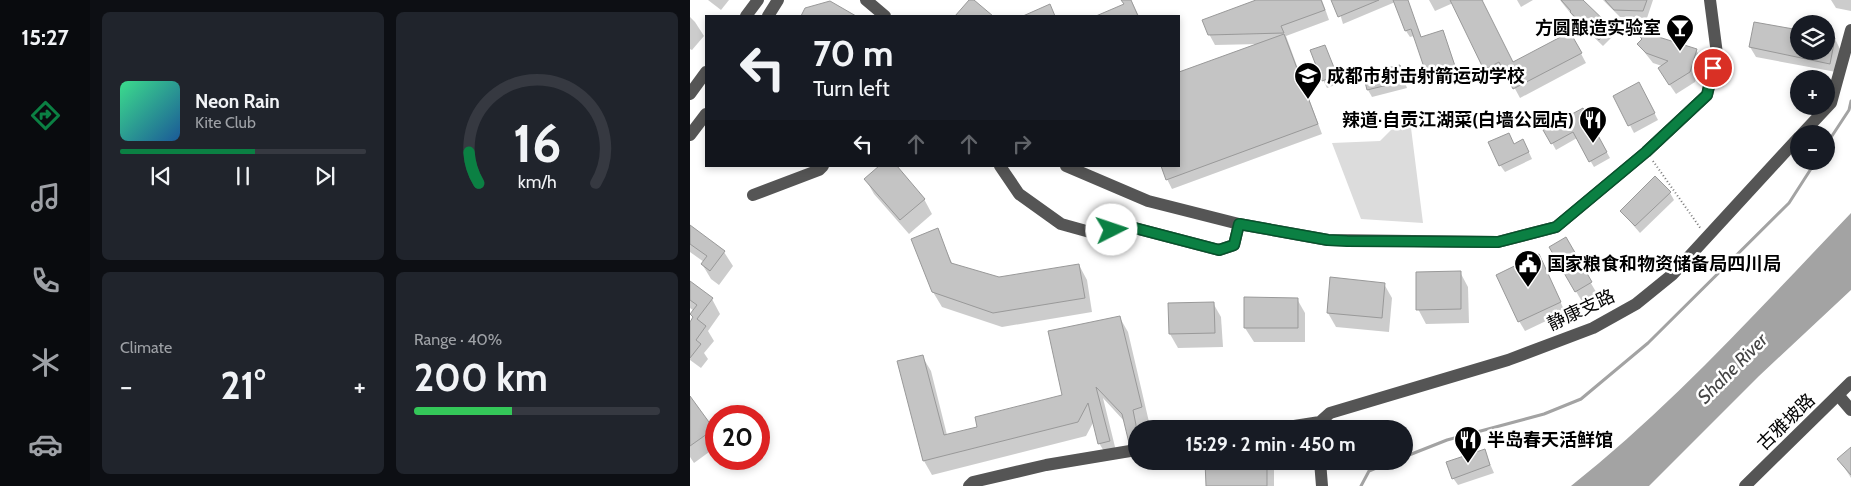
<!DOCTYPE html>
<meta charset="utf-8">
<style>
body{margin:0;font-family:Cabin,"Noto Sans SC",sans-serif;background:#20242c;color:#f1f3f6;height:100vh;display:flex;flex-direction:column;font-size:19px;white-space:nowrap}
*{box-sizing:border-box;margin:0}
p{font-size:16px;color:#9ea1a6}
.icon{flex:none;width:28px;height:28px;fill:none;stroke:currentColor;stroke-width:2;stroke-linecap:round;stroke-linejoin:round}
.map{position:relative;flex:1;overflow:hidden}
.sheet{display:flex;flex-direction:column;gap:12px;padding:12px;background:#0d0f14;width:600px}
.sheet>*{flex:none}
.banner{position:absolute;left:15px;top:15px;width:475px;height:152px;border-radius:0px;box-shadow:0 2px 8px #0003;background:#171b24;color:#f1f3f6;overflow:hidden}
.controls{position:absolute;left:1100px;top:15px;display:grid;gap:10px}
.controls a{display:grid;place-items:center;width:45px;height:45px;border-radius:50%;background:#171b24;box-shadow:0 2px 8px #0003;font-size:25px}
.speed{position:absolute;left:15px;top:405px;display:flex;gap:10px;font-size:25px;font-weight:700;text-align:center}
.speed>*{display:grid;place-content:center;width:65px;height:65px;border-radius:50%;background:#171b24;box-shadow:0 2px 8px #0003;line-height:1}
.speed .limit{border:8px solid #d22;background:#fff;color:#111}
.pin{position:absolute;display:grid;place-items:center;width:42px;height:42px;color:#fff;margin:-21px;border:2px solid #fff;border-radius:50%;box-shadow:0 1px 5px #0007}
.me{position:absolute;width:55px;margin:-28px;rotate:86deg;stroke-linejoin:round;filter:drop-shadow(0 0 4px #0008)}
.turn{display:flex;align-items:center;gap:18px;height:105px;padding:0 25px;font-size:22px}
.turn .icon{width:65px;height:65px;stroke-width:2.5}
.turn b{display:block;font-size:35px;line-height:42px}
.lanes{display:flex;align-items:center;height:48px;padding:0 25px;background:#0003;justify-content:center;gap:25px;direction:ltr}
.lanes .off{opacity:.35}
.big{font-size:38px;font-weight:800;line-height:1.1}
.sheet .tile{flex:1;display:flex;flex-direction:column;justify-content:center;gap:8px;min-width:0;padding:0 18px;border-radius:8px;background:#20242c}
.sheet .dial{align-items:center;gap:0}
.dial svg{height:130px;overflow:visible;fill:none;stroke:#363941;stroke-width:7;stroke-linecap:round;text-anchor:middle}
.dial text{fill:#f1f3f6;stroke:none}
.song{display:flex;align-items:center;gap:15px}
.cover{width:60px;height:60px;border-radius:8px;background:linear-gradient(135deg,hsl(150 70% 55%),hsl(210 70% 35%))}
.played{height:5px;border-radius:2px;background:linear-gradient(90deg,#0b8043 55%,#363941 55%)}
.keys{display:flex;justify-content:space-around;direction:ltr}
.heat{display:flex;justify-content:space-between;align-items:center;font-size:28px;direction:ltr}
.charge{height:8px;border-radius:4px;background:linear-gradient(90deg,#34c759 40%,#363941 0)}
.sheet .tiles{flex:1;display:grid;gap:12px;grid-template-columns:repeat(2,1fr)}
.trip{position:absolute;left:438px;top:420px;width:285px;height:50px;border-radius:25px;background:#171b24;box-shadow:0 2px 8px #0003;font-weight:800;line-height:50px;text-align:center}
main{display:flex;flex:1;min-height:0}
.tab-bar{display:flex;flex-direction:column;width:90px;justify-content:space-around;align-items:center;background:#090b0e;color:#9ea1a6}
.tab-bar .icon{width:35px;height:35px}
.tab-bar .on{color:#0b8043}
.tab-bar b{font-size:22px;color:#f1f3f6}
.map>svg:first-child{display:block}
.green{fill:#dcdcdc}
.water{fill:#a3a3a3}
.shadow{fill:#0003}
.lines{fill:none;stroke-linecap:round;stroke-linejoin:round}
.stream{stroke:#a3a3a3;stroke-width:3}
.building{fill:#c4c4c4;stroke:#999}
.path{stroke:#777;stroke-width:2;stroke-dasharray:1 2.5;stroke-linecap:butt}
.minor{stroke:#555;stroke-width:12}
.route-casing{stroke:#07532c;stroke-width:12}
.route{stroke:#0b8043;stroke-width:9}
.labels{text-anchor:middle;stroke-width:5;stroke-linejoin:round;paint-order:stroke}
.poi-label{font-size:18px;font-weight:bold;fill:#000;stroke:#fff;text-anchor:start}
.street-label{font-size:18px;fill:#000;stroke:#fff}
.water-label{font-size:19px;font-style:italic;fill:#444;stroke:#fff}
</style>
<main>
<nav class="tab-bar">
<b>15:27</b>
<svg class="icon on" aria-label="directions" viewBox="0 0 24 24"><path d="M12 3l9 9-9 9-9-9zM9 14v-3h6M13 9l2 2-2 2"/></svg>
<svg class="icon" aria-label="music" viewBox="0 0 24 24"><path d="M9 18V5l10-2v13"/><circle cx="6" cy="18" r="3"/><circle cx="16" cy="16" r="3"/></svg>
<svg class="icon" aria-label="phone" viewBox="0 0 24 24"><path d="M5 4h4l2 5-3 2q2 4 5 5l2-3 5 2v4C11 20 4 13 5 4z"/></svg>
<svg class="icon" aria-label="climate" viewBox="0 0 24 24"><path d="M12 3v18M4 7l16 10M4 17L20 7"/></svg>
<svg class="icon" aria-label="car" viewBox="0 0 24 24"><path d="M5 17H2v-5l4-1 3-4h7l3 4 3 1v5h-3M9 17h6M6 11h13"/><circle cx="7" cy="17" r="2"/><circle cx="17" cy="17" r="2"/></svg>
</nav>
<section class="sheet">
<div class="tiles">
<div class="tile">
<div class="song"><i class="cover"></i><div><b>Neon Rain</b><p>Kite Club</p></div></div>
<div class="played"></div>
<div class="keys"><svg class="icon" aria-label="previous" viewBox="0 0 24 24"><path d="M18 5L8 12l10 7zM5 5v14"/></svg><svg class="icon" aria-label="pause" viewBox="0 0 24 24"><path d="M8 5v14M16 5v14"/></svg><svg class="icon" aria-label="next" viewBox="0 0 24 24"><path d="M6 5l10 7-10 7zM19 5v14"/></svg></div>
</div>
<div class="tile dial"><svg viewBox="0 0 100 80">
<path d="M14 69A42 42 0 1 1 86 69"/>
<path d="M14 69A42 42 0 0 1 8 50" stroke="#0b8043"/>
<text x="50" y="56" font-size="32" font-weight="700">16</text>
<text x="50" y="72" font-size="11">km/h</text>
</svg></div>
<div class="tile"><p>Climate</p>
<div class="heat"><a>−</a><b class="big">21°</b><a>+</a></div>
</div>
<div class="tile"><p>Range · 40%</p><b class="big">200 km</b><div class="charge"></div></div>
</div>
</section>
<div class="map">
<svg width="1161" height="486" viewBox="0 0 1161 486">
<rect width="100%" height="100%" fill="#fff"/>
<!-- green -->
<polygon class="green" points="719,112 733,223 671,219 642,143 690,141"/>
<!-- water -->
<path class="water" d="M1161 213V290L1069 376 959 486H881C983 405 1071 307 1161 213Z"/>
<!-- shadow -->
<g class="shadow">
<polygon points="18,0 39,0 31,10"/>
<polygon points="432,0 441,0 449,16 413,16 435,5"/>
<polygon points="570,0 632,0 639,20 596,36 632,134 482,189 477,179 489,166 489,74 570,44 525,45 519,34"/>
<polygon points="646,0 710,0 653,24"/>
<polygon points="739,0 794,0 792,1 823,63 880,33 896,63 830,98 816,72 801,79 763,3 745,11"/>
<polygon points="827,0 843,0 831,7"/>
<polygon points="870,0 888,0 920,28 924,35 913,46 885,19"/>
<polygon points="913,0 963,0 957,18 930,17"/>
<polygon points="1141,0 1161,0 1161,11 1146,8"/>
<polygon points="140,2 164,16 112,16 116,9"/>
<polygon points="718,5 732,38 752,31 769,76 743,85 724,36 720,37 716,31"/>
<polygon points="0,17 5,22 14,36 2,50 0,49"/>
<polygon points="1145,39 1150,49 1146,72 1066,57 1060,47 1136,51"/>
<polygon points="948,44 1006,50 1012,60 1005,82 986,94 975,78 972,66 963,63"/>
<polygon points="635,47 650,83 637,88 633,80"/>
<polygon points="709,67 717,88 682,97 678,90"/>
<polygon points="953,91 968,120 944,133 925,96"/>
<polygon points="893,109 920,158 904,167 887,138 866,150 855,130"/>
<polygon points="824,145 837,148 842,159 815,172 810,165"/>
<polygon points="89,166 122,166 122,167 90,167"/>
<polygon points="176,180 234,199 242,214 219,234 184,194"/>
<polygon points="980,193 984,200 950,233 931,211"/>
<polygon points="0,226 34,252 43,266 29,285 21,279 12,264 14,262 0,252"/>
<polygon points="247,230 263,265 309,279 389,265 397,280 402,312 312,327 252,307 243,292"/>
<polygon points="875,239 909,297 894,305 860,247"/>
<polygon points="854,266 875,312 835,331 829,321"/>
<polygon points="770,272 778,287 779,323 736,324 728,309"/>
<polygon points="0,283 22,299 30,314 18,331 24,341 14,353 18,359 11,368 0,360 0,324 4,319 1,315 4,311 0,308"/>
<polygon points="694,284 702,298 699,332 646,327 638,313"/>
<polygon points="607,299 615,313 615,342 564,342 555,328"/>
<polygon points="523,303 531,317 533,347 488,348 480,334"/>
<polygon points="430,318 438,332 459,422 450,424 451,429 446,429 446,453 440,442 435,422 413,398 427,455 418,458 409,443 404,421 396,436 242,475 234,461 232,356 241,371 257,435 289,427 373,396"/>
<polygon points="0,407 26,435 26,447 4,463 0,457"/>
<polygon points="1161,449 1161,478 1149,459"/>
<polygon points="794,450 804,473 768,485 763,478"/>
<rect x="517" y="461" width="67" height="25"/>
</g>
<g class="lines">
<!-- stream -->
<g class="stream">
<polyline points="1136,145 1159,110 1161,101"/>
<polyline points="714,457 757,440 854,414 891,399 958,343 1099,203 1126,161"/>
<polyline points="671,486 679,471 703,461"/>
</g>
</g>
<!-- building -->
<g class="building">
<polygon points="279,0 284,0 303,16 265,16"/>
<polygon points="431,0 441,0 448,16 406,16 434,4"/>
<polygon points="566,0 631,0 635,10 591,26 594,33 518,35 512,20"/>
<polygon points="641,0 689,0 648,17"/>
<polygon points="703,0 718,0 731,37 753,30 766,69 738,79 721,29 715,31"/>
<polygon points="760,0 792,0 823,62 880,32 892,53 823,89 809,62 794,70"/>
<polygon points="871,0 893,0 921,27 909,40 880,12 881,11"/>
<polygon points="915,0 957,0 953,11 924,10"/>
<polygon points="140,1 166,16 111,16 115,8"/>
<polygon points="360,4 365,16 333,16"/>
<polygon points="1064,22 1109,30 1109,51 1136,51 1136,36 1145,38 1140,64 1059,47"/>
<polygon points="594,34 628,124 476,180 471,166 489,166 489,72"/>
<polygon points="959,34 1007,49 1000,72 979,85 968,68 978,61 956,53 947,44 952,39 950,37"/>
<polygon points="635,45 647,75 632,81 620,50"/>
<polygon points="710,65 714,81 677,90 673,74"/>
<polygon points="949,82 965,113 938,126 923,96"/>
<polygon points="893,108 917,152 899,162 883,132 861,144 853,130"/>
<polygon points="819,133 824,144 833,139 839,152 809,166 798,142"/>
<polygon points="189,166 207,166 235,199 210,220 174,179"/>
<polygon points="965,176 981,192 945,226 930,211"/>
<polygon points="0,225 35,251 20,271 11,264 17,256 0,244"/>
<polygon points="248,228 261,263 309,277 389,264 395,298 303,313 242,292 221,239"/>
<polygon points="876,237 902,282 885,292 859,247"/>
<polygon points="849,254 871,302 828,322 806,275"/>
<polygon points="771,271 771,309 726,310 726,272"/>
<polygon points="640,277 695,283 692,318 637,313"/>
<polygon points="0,281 23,298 7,319 16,326 6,340 11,344 0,358 0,322 3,317 0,314 7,305 0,300"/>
<polygon points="554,297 608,298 608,328 554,328"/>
<polygon points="524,302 525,333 479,334 478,303"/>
<polygon points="430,316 452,407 443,410 446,425 446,442 439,443 432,414 406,387 420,441 408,444 398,403 388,422 233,461 207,361 233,355 254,435 287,427 285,417 372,395 358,331"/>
<polygon points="0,396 24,429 0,446"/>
<polygon points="1161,447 1161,475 1147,459"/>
<polygon points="795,449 800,465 762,479 756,462"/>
<polygon points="515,461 577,461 577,486 516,486"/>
</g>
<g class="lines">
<!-- path -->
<polyline class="path" points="963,161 1011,229"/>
<!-- minor -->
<g class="minor">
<polyline points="176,0 195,16"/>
<polyline points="56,16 68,0"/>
<polyline points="78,16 88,0"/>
<polyline points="0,94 16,72"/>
<polyline points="1112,134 1141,103 1161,30"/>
<polyline points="0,135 16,114"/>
<polyline points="310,166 329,194 371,224 407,234 437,226 529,250 544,245 549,224"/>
<polyline points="376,166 458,201 549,224 638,240 808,242 866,227 956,152 1017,95 1027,54 1020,0"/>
<polyline points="63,195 129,170 133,166"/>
<polyline points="1149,396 1161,410"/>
<polyline points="585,429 630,422 640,413 818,360 903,328 946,304 983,274 1109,137"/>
<polyline points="630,461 632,486"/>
<polyline points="279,486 283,482 356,465 446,450"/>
<polyline points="1055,486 1161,382"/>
</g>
</g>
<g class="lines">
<defs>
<polyline id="route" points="422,230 437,226 529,250 544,245 549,224 638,240 657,241 808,242 866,227 956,152 1017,95 1023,68"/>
</defs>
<!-- route casing -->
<use href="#route" class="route-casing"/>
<!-- route -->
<use href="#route" class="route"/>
</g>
<!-- icons -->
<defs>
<symbol id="bar-pin" viewBox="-11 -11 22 30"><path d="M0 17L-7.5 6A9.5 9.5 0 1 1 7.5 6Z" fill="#000" stroke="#fff"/><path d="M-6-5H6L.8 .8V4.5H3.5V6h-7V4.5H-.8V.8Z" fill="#fff"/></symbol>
<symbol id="university-pin" viewBox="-11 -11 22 30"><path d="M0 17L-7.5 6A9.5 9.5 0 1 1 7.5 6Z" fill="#000" stroke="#fff"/><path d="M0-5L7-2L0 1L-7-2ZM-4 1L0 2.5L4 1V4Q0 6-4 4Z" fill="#fff"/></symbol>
<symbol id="restaurant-pin" viewBox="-11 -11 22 30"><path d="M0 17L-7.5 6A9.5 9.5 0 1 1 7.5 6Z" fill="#000" stroke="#fff"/><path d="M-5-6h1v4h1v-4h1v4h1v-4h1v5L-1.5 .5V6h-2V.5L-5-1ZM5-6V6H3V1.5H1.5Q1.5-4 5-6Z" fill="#fff"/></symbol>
<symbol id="civic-pin" viewBox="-11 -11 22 30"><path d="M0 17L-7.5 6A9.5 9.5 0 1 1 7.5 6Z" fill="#000" stroke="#fff"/><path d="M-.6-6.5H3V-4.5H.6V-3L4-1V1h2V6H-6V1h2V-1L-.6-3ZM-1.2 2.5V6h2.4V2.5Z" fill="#fff"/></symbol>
</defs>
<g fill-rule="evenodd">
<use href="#bar-pin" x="974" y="12" width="32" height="43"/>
<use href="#university-pin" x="602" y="60" width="32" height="43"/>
<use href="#restaurant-pin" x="887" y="104" width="32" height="43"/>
<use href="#civic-pin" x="822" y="248" width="32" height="43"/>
<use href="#restaurant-pin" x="762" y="424" width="32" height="43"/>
</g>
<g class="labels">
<!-- poi labels -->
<g class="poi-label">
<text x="971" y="34" text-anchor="end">方圆酿造实验室</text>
<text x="637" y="82">成都市射击射箭运动学校</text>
<text x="884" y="126" text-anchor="end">辣道·自贡江湖菜(白墙公园店)</text>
<text x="857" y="270">国家粮食和物资储备局四川局</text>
<text x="797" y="446">半岛春天活鲜馆</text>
</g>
<!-- street labels -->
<g class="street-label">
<text transform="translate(891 310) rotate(-25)" y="6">静康支路</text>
<text transform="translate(1096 422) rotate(-44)" y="6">古雅坡路</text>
</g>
<!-- water labels -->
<g class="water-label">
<text transform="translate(1042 368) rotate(-45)" y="7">Shahe River</text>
</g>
</g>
</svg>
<div class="controls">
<a><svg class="icon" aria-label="layers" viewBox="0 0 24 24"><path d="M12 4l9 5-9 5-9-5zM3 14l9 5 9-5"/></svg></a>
<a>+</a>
<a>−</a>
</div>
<div class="speed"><div class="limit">20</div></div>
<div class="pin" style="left:1023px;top:68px;background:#d93025"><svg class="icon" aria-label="arrive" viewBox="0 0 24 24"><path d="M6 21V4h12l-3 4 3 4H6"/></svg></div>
<svg class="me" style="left:422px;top:230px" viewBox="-20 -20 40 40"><circle r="19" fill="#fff"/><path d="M0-13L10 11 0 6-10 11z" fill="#0b8043"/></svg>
<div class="trip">15:29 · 2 min · 450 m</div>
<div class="banner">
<div class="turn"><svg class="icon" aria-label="left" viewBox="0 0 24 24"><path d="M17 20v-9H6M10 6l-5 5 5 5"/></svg><div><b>70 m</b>Turn left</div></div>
<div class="lanes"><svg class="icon" aria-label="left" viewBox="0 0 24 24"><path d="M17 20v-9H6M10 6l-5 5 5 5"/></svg><svg class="icon off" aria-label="ahead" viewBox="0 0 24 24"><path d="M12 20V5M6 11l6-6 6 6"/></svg><svg class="icon off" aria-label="ahead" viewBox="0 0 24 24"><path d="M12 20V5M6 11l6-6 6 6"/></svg><svg class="icon off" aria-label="right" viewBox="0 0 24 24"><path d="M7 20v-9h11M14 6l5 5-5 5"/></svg></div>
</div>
</div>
</main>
